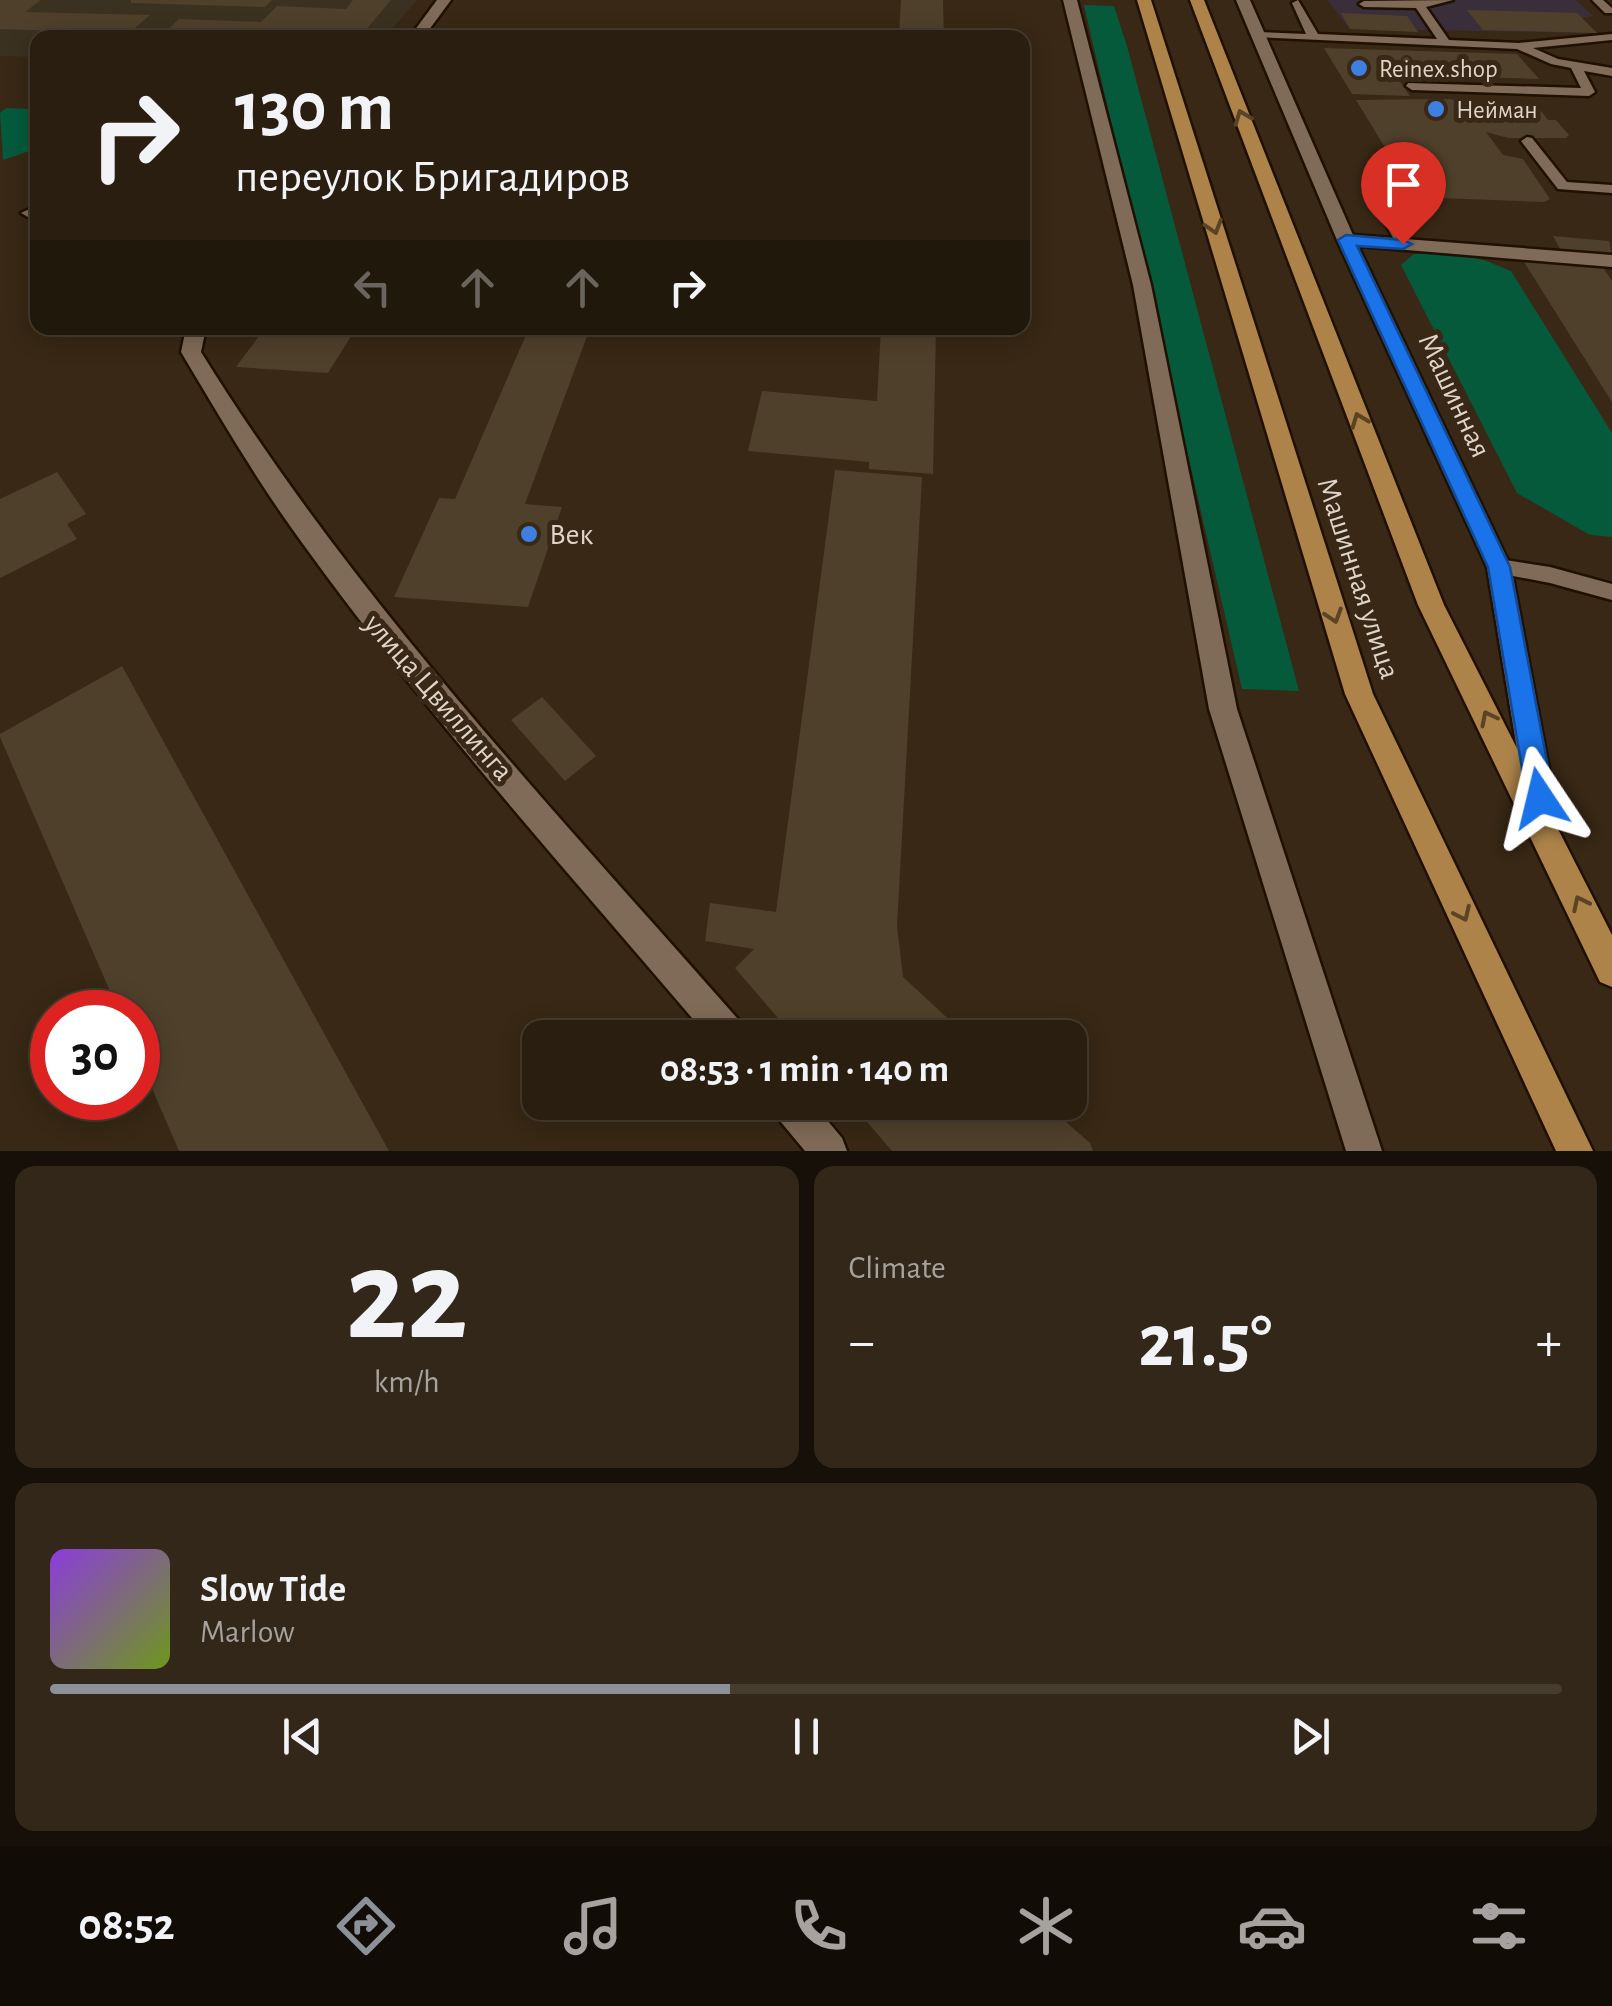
<!DOCTYPE html>
<meta charset="utf-8">
<style>
body{margin:0;font-family:"Alegreya Sans",sans-serif;background:#322719;color:#f1f3f6;height:100vh;display:flex;flex-direction:column;font-size:38px;white-space:nowrap}
*{box-sizing:border-box;margin:0}
p{font-size:32px;color:#a5a29f}
.icon{flex:none;width:55px;height:55px;fill:none;stroke:currentColor;stroke-width:2;stroke-linecap:round;stroke-linejoin:round}
.map{position:relative;height:1151px;overflow:hidden}
.drawer{display:flex;flex-direction:column;gap:15px;padding:15px;background:#171009;flex:1}
.drawer>*{flex:none}
.banner{position:absolute;left:30px;top:30px;width:1000px;height:305px;border-radius:20px;box-shadow:0 5px 25px #0003,0 0 0 2px #463c30;background:#2a1e10;color:#f1f3f6;overflow:hidden}
.speed{position:absolute;left:30px;top:990px;display:flex;gap:20px;font-size:50px;font-weight:700;text-align:center}
.speed>*{display:grid;place-content:center;width:130px;height:130px;border-radius:50%;background:#2a1e10;box-shadow:0 5px 25px #0003,0 0 0 2px #463c30;line-height:1}
.speed .limit{border:15px solid #d22;background:#fff;color:#111}
.pin{position:absolute;display:grid;place-items:center;width:85px;height:85px;color:#fff;margin:-102px -42px;border-radius:50% 50% 50% 0;rotate:-45deg;box-shadow:0 0 10px #0007}
.pin .icon{rotate:45deg}
.me{position:absolute;width:110px;margin:-55px;rotate:350deg;stroke-linejoin:round;filter:drop-shadow(0 0 8px #0008)}
.turn{display:flex;align-items:center;gap:35px;height:210px;padding:0 40px;font-size:45px}
.turn .icon{width:130px;height:130px;stroke-width:2.5}
.turn b{display:block;font-size:70px;line-height:85px}
.lanes{display:flex;align-items:center;height:95px;padding:0 40px;background:#0003;justify-content:center;gap:50px;direction:ltr}
.lanes .off{opacity:.35}
.big{font-size:75px;font-weight:700;line-height:1.1}
.drawer .card{flex:1;display:flex;flex-direction:column;justify-content:center;gap:15px;min-width:0;padding:0 35px;border-radius:20px;background:#322719}
.drawer .dial{align-items:center;gap:0}
.dial b{font-size:130px;line-height:1}
.song{display:flex;align-items:center;gap:30px}
.cover{width:120px;height:120px;border-radius:15px;background:linear-gradient(135deg,hsl(270 70% 55%),hsl(80 70% 35%))}
.played{height:10px;border-radius:5px;background:linear-gradient(90deg,#8c9099 45%,#463c30 45%)}
.keys{display:flex;justify-content:space-around;direction:ltr}
.heat{display:flex;justify-content:space-between;align-items:center;font-size:55px;direction:ltr}
.drawer .tiles{flex:1;display:grid;gap:15px;grid-template-columns:1fr 1fr}
.card:last-child{grid-column:span 2}
.trip{position:absolute;left:522px;top:1020px;width:565px;height:100px;border-radius:20px;background:#2a1e10;box-shadow:0 5px 25px #0003,0 0 0 2px #463c30;font-weight:700;line-height:100px;text-align:center}
.dock{display:flex;height:160px;justify-content:space-around;align-items:center;background:#110c06;color:#a5a29f}
.dock .icon{width:70px;height:70px}
.dock .on{color:#8c9099}
.dock b{font-size:45px;color:#f1f3f6}
.map>svg:first-child{display:block}
.industrial{fill:#3b2e3b}
.education{fill:#3b3121}
.green{fill:#055a3c}
.building{fill:#4f402b}
.lines{fill:none;stroke-linecap:round;stroke-linejoin:round}
.lane-casing{stroke:#1f1001;stroke-width:5}
.street-casing{stroke:#1f1001;stroke-width:5}
.primary-casing{stroke:#1f1001;stroke-width:5}
.lane{fill:#7f6b57;fill-rule:evenodd}
.street{fill:#7f6b57;fill-rule:evenodd}
.primary{fill:#ad8349;fill-rule:evenodd}
.oneway{stroke:#5b4325}
.route{fill:#1a73e8;stroke:#114b97;stroke-width:2.5}
.shop-dot{fill:#3f7fe0;stroke:#382815;stroke-width:4}
.labels{text-anchor:middle;stroke-width:10;stroke-linejoin:round;paint-order:stroke}
.far-poi-label{font-size:25px;fill:#dfd4c9;stroke:#382815;text-anchor:start}
.street-label{font-size:30px;fill:#dfd4c9;stroke:#382815}
.poi-label{font-size:30px;fill:#dfd4c9;stroke:#382815;text-anchor:start}
</style>
<div class="map">
<svg width="1612" height="1151" viewBox="0 0 1612 1151">
<rect width="100%" height="100%" fill="#382815"/>
<!-- industrial -->
<polygon class="industrial" points="1327,0 1576,0 1593,16 1581,18 1597,33 1350,29"/>
<!-- education -->
<polygon class="education" points="0,0 417,0 385,37 38,38 37,57 0,56"/>
<!-- green -->
<g class="green">
<polygon points="1084,5 1114,6 1127,46 1299,691 1242,689"/>
<polygon points="6,108 31,109 30,114 37,118 34,147 29,151 3,160 0,113"/>
<polygon points="1447,253 1484,260 1511,271 1612,433 1612,537 1590,535 1517,493 1401,265 1414,254"/>
</g>
<!-- building -->
<g class="building">
<polygon points="0,0 41,0 25,12 150,15 129,33 0,29"/>
<polygon points="131,0 272,0 265,7 131,3"/>
<polygon points="353,0 391,0 359,38 249,33 245,38 159,38 179,19 261,22 277,6 346,9"/>
<polygon points="901,0 943,0 944,38 899,36"/>
<polygon points="1467,10 1577,13 1597,33 1483,30"/>
<polygon points="1341,13 1407,16 1418,32 1350,29"/>
<polygon points="596,30 696,34 696,38 592,38"/>
<polygon points="1324,48 1517,54 1539,79 1395,74 1410,96 1352,94"/>
<polygon points="1445,99 1520,104 1541,111 1548,120 1556,120 1569,135 1566,138 1508,138 1486,132 1503,155 1523,159 1550,199 1544,202 1415,197 1356,100"/>
<polygon points="1553,236 1609,241 1612,256 1562,252"/>
<polygon points="1524,262 1602,266 1612,281 1612,402"/>
<polygon points="265,328 356,328 328,373 236,367"/>
<polygon points="529,328 590,328 525,504 562,507 528,607 394,597 439,498 455,499"/>
<polygon points="881,328 936,328 933,474 869,469 869,462 748,451 762,391 877,401"/>
<polygon points="835,470 922,477 897,926 903,977 969,1038 795,1038 735,968 754,949 705,941 710,903 776,912"/>
<polygon points="57,472 86,514 67,524 77,539 0,578 0,499"/>
<polygon points="122,666 331,1046 389,1151 179,1151 138,1056 138,1012 119,1012 0,737 0,734"/>
<polygon points="542,697 596,756 565,781 511,720"/>
<polygon points="850,1102 1043,1102 1090,1143 1093,1151 892,1151"/>
</g>
<g class="lines">
<defs>
<g id="lane">
<polygon points="1298,0 1318,34 1437,39 1416,8 1364,7 1359,4 1364,1 1453,0 1426,7 1449,40 1519,43 1612,34 1612,40 1533,48 1558,59 1612,68 1612,76 1584,71 1595,92 1589,96 1412,90 1406,86 1408,83 1581,88 1571,68 1551,64 1517,49 1254,37 1254,33 1258,32 1306,34 1292,3"/>
<polygon points="1592,0 1603,0 1612,8 1612,13 1605,13"/>
<polygon points="1527,137 1532,138 1567,182 1612,185 1612,193 1558,189 1521,141"/>
<polygon points="1372,169 1400,169 1407,173 1400,177 1384,176 1385,197 1410,244 1408,247 1398,247 1371,197"/>
<polygon points="38,205 38,214 28,217 21,213"/>
<polygon points="1499,559 1550,567 1612,584 1612,600 1550,583 1492,572 1489,567 1492,562"/>
</g>
<g id="street">
<polygon points="437,0 451,0 423,38 409,38"/>
<polygon points="1063,0 1077,0 1151,285 1237,709 1382,1151 1346,1151 1209,709 1133,285"/>
<polygon points="1236,0 1250,0 1353,235 1612,255 1612,267 1358,246 1511,567 1559,822 1555,832 1544,836 1533,832 1529,822 1487,567 1337,240"/>
<path d="M186 328H206L201 352C356 602 551 806 744 1026L749 1038H709C571 875 428 717 303 544 258 483 220 417 181 352Z"/>
<polygon points="770,1102 812,1102 842,1138 847,1151 805,1151 775,1115"/>
</g>
<g id="primary">
<polygon points="1137,0 1151,0 1373,694 1593,1151 1556,1151 1345,694"/>
<polygon points="1190,0 1204,0 1444,605 1612,935 1612,987 1600,982 1418,605"/>
</g>
</defs>
<!-- lane casing -->
<use href="#lane" class="lane-casing"/>
<!-- street casing -->
<use href="#street" class="street-casing"/>
<!-- primary casing -->
<use href="#primary" class="primary-casing"/>
<!-- lane -->
<use href="#lane" class="lane"/>
<!-- street -->
<use href="#street" class="street"/>
<!-- primary -->
<use href="#primary" class="primary"/>
</g>
<!-- one-way arrows -->
<defs><path id="oneway-chevron" d="M-2-3.5L2.5 0L-2 3.5" fill="none" stroke-width="1.6" stroke-linecap="round" stroke-linejoin="round" transform="scale(2.5)"/></defs>
<g class="oneway">
<use href="#oneway-chevron" transform="translate(1242 117) rotate(-111)"/>
<use href="#oneway-chevron" transform="translate(1214 227) rotate(73)"/>
<use href="#oneway-chevron" transform="translate(1359 420) rotate(-111)"/>
<use href="#oneway-chevron" transform="translate(1334 616) rotate(72)"/>
<use href="#oneway-chevron" transform="translate(1488 718) rotate(-117)"/>
<use href="#oneway-chevron" transform="translate(1580 903) rotate(-116)"/>
<use href="#oneway-chevron" transform="translate(1463 914) rotate(65)"/>
</g>
<!-- route -->
<polygon class="route" points="1346,235 1403,240 1412,244 1403,249 1357,246 1510,567 1554,798 1550,807 1540,811 1531,807 1527,798 1488,567 1338,240"/>
<!-- markers -->
<g class="shop-dot">
<circle cx="1359" cy="68" r="10"/>
<circle cx="1436" cy="109" r="10"/>
<circle cx="529" cy="534" r="10"/>
</g>
<g class="labels">
<!-- far-poi labels -->
<g class="far-poi-label">
<text x="1379" y="77">Reinex.shop</text>
<text x="1456" y="118">Нейман</text>
</g>
<!-- street labels -->
<g class="street-label">
<text transform="translate(1455 395) rotate(65)" y="10">Машинная</text>
<text transform="translate(1359 578) rotate(72)" y="10">Машинная улица</text>
<text transform="translate(439 697) rotate(49)" y="10">улица Цвиллинга</text>
</g>
<!-- poi labels -->
<g class="poi-label">
<text x="549" y="544">Век</text>
</g>
</g>
</svg>
<div class="speed"><div class="limit">30</div></div>
<div class="pin" style="left:1403px;top:244px;background:#d93025"><svg class="icon" aria-label="arrive" viewBox="0 0 24 24"><path d="M6 21V4h12l-3 4 3 4H6"/></svg></div>
<svg class="me" style="left:1540px;top:798px" viewBox="-20 -20 40 40"><path d="M0-17L14 15 0 8-14 15z" fill="#1a73e8" stroke="#fff" stroke-width="4"/></svg>
<div class="trip">08:53 · 1 min · 140 m</div>
<div class="banner">
<div class="turn"><svg class="icon" aria-label="right" viewBox="0 0 24 24"><path d="M7 20v-9h11M14 6l5 5-5 5"/></svg><div><b>130 m</b>переулок Бригадиров</div></div>
<div class="lanes"><svg class="icon off" aria-label="left" viewBox="0 0 24 24"><path d="M17 20v-9H6M10 6l-5 5 5 5"/></svg><svg class="icon off" aria-label="ahead" viewBox="0 0 24 24"><path d="M12 20V5M6 11l6-6 6 6"/></svg><svg class="icon off" aria-label="ahead" viewBox="0 0 24 24"><path d="M12 20V5M6 11l6-6 6 6"/></svg><svg class="icon" aria-label="right" viewBox="0 0 24 24"><path d="M7 20v-9h11M14 6l5 5-5 5"/></svg></div>
</div>
</div>
<section class="drawer">
<div class="tiles">
<div class="card dial"><b>22</b><p>km/h</p></div>
<div class="card"><p>Climate</p>
<div class="heat"><a>−</a><b class="big">21.5°</b><a>+</a></div>
</div>
<div class="card">
<div class="song"><i class="cover"></i><div><b>Slow Tide</b><p>Marlow</p></div></div>
<div class="played"></div>
<div class="keys"><svg class="icon" aria-label="previous" viewBox="0 0 24 24"><path d="M18 5L8 12l10 7zM5 5v14"/></svg><svg class="icon" aria-label="pause" viewBox="0 0 24 24"><path d="M8 5v14M16 5v14"/></svg><svg class="icon" aria-label="next" viewBox="0 0 24 24"><path d="M6 5l10 7-10 7zM19 5v14"/></svg></div>
</div>
</div>
</section>
<nav class="dock">
<b>08:52</b>
<svg class="icon on" aria-label="directions" viewBox="0 0 24 24"><path d="M12 3l9 9-9 9-9-9zM9 14v-3h6M13 9l2 2-2 2"/></svg>
<svg class="icon" aria-label="music" viewBox="0 0 24 24"><path d="M9 18V5l10-2v13"/><circle cx="6" cy="18" r="3"/><circle cx="16" cy="16" r="3"/></svg>
<svg class="icon" aria-label="phone" viewBox="0 0 24 24"><path d="M5 4h4l2 5-3 2q2 4 5 5l2-3 5 2v4C11 20 4 13 5 4z"/></svg>
<svg class="icon" aria-label="climate" viewBox="0 0 24 24"><path d="M12 3v18M4 7l16 10M4 17L20 7"/></svg>
<svg class="icon" aria-label="car" viewBox="0 0 24 24"><path d="M5 17H2v-5l4-1 3-4h7l3 4 3 1v5h-3M9 17h6M6 11h13"/><circle cx="7" cy="17" r="2"/><circle cx="17" cy="17" r="2"/></svg>
<svg class="icon" aria-label="filters" viewBox="0 0 24 24"><path d="M4 7h16M4 17h16"/><circle cx="9" cy="7" r="2"/><circle cx="15" cy="17" r="2"/></svg>
</nav>
